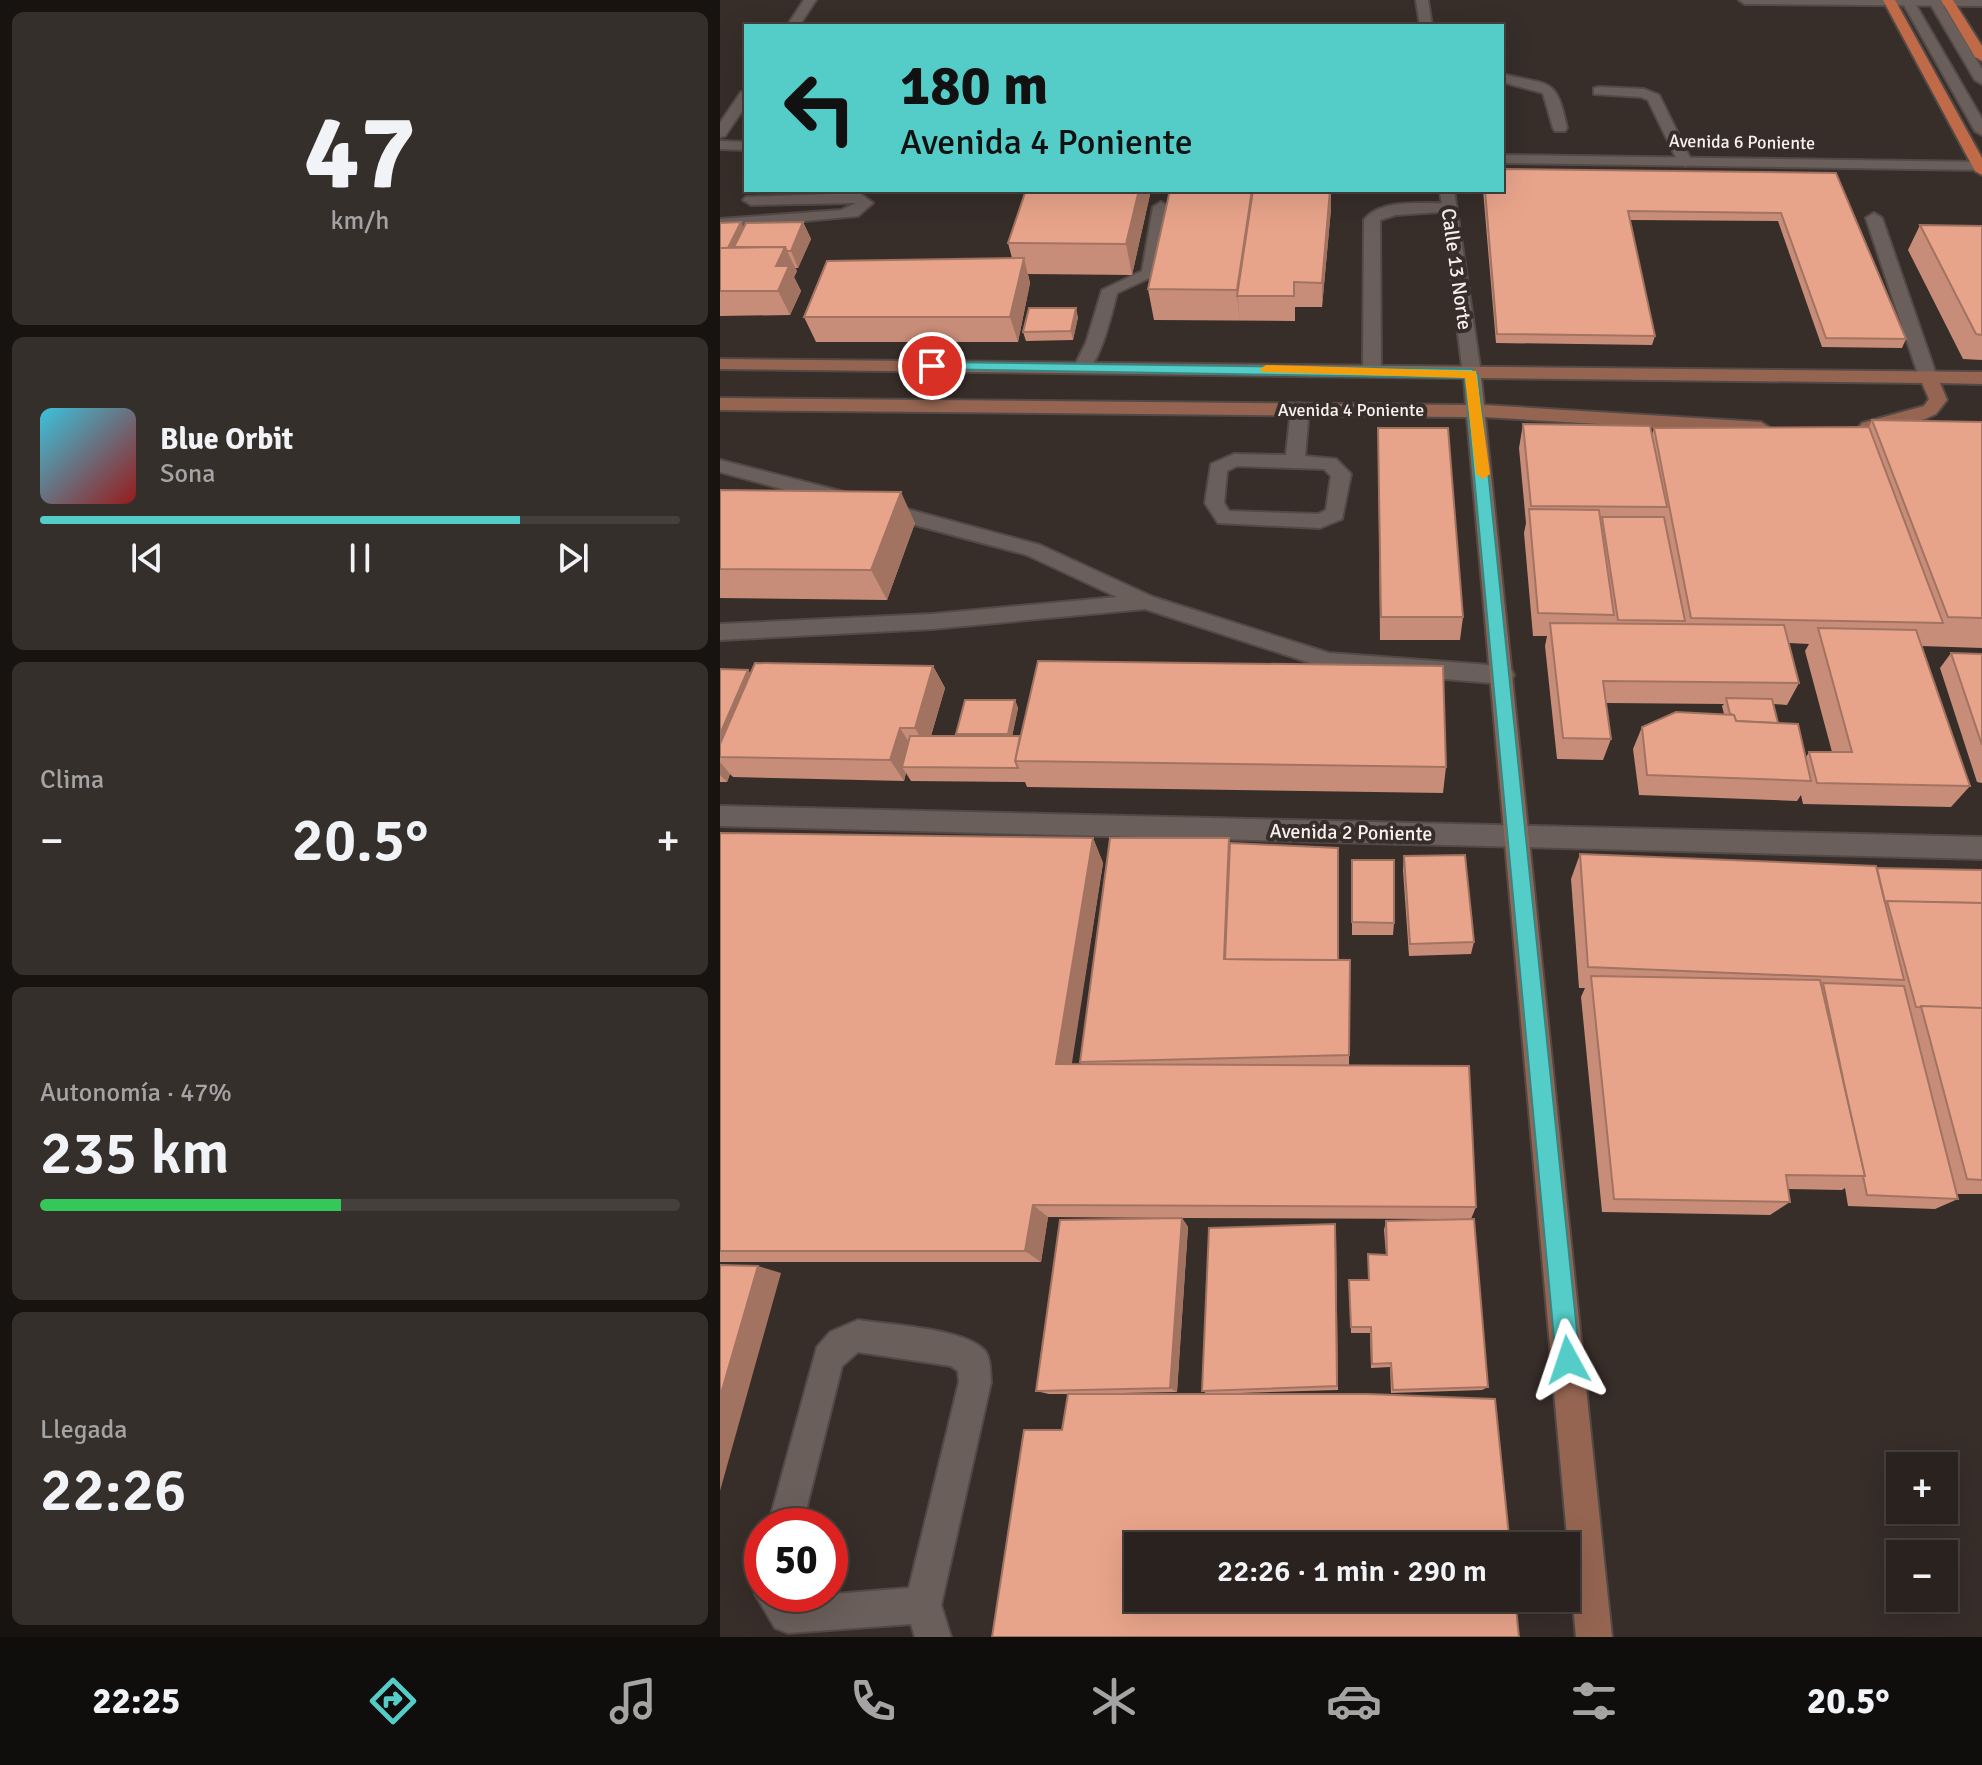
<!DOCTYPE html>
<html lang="es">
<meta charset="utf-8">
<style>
body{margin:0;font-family:Signika,sans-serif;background:#352f2c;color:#f1f3f6;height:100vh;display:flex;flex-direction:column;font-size:30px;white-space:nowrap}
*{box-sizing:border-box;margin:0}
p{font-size:26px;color:#a5a4a4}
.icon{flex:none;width:44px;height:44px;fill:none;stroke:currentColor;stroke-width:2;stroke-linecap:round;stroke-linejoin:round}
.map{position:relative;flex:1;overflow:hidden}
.sheet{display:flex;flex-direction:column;gap:12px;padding:12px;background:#171311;width:720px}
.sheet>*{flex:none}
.guide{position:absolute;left:24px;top:24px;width:760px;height:168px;border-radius:0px;box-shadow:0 8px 32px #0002,0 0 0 2px #453f3d;background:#54cdc9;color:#111;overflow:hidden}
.buttons{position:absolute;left:1166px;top:1452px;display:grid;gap:16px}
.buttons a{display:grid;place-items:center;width:72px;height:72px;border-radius:0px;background:#29221f;box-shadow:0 8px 32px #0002,0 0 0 2px #453f3d;font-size:40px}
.speed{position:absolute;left:24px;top:1508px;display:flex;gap:16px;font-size:40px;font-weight:700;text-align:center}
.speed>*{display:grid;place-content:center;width:104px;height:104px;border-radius:50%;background:#29221f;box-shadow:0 8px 32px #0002,0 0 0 2px #453f3d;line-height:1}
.speed .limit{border:12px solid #d22;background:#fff;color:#111}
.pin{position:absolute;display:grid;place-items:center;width:68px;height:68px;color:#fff;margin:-34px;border:4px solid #fff;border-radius:50%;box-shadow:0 2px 8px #0007}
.me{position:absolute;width:88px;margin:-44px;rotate:355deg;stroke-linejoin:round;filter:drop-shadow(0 0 6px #0008)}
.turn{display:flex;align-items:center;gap:28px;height:168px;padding:0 24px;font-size:36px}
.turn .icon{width:104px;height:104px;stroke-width:2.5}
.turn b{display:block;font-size:56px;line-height:68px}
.big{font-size:60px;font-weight:600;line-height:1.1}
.sheet .widget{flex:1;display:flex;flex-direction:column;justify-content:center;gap:12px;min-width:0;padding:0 28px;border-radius:12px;background:#352f2c}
.sheet .dial{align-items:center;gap:0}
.dial b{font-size:104px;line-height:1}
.song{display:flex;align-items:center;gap:24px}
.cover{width:96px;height:96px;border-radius:12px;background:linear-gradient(135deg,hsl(190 70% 55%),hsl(0 70% 35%))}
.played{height:8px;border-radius:4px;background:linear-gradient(90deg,#54cdc9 75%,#453f3d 75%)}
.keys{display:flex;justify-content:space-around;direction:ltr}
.heat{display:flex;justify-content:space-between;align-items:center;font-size:44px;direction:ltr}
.charge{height:12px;border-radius:6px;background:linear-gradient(90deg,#34c759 47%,#453f3d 0)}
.trip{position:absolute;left:404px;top:1532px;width:456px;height:80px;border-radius:0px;background:#29221f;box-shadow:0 8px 32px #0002,0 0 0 2px #453f3d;font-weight:600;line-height:80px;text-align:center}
.dock{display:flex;height:128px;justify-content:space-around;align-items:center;background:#100e0c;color:#a5a4a4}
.dock .icon{width:56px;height:56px}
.dock .current{color:#54cdc9}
.dock b{font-size:36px;color:#f1f3f6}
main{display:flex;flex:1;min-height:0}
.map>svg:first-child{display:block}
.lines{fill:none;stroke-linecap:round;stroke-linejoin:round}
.service-casing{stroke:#534a47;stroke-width:4}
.minor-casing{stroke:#534a47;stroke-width:4}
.secondary-casing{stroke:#534a47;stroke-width:4}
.primary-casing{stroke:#534a47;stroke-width:4}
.service{fill:#6b5f5b;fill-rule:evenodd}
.minor{fill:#6b5f5b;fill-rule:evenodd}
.secondary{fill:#956551;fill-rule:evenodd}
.primary{fill:#c06a47;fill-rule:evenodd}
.wall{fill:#c88d78;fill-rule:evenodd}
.shaded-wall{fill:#a27361}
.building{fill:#e8a48b;stroke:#a27361;stroke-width:2}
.route{fill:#54cdc9;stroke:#378583;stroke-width:2}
.slow{fill:#f59e0b}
.labels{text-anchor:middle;stroke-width:8;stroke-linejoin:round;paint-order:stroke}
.far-street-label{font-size:18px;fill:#f7f0ed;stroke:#372d29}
.street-label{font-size:20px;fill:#f7f0ed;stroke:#372d29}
</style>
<main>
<section class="sheet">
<div class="widget dial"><b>47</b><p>km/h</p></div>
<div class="widget">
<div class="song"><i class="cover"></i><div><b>Blue Orbit</b><p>Sona</p></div></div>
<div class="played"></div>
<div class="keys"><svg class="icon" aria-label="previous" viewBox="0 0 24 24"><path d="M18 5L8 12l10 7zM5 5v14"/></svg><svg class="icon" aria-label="pause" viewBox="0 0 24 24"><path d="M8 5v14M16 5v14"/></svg><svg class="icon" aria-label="next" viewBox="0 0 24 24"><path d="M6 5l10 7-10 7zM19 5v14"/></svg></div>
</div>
<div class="widget"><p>Clima</p>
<div class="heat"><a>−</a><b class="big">20.5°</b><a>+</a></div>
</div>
<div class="widget"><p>Autonomía · 47%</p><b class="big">235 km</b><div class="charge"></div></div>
<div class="widget"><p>Llegada</p><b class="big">22:26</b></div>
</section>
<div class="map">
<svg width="1262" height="1637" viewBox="0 0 1262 1637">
<rect width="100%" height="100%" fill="#372d29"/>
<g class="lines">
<defs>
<g id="service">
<polygon points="1181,0 1193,0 1262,119 1262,135 1255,131"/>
<polygon points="1208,0 1220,0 1262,69 1262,84 1255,80"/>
<path d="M782 74C831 86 836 76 847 128L845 131H835L833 128 823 93 782 82Z"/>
<polygon points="879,87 924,89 939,95 972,162 970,165 965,166 958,162 928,100 921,97 874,94 874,88"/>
<polygon points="139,193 153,203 138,216 0,229 0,219 121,210 136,203 31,205 23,200 26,197"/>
<path d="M441 202 449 207 438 274 397 293C390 320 384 347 369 371H357L354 367 366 343 382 290 422 271 433 207Z"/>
<path d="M729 203 734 205V211L676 215 660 220 661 370 658 374H646L643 370 644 220C660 198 704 204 729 203Z"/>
<polygon points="1154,213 1162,218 1217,377 1214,381 1202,381 1199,377 1146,218"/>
<path d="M580 403 589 409 585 456 616 459 631 474 622 519 600 528 498 523 485 503 491 464 514 454 566 455 571 409ZM517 466 604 469 611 476 606 510 598 514 509 511 504 503 507 471Z"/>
<polygon points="0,460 132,494 135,499 125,506 0,472"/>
<polygon points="161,502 320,545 433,597 609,653 783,666 791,669 794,675 791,681 783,684 609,669 425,609 212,629 0,640 0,624 212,614 397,597 307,555 154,514 151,509"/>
<path d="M138 1320C167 1325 246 1328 265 1351 271 1359 270 1373 271 1382L221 1605 231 1637H195L191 1624 68 1633 55 1628 35 1594 42 1581V1594H74L76 1597 189 1588 239 1382 238 1371 231 1366 138 1352 122 1366 82 1526H48L97 1347 110 1332Z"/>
</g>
<g id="minor">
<polygon points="84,0 96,0 79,26 67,26"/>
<polygon points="696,0 708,0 712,26 700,26"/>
<polygon points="1019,0 1262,0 1262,6 1025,4"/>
<polygon points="26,91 26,105 5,136 0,137 0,123 21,92"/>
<polygon points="0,141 26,142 26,150 0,149"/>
<polygon points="782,155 1262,162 1262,170 782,163"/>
<polygon points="720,190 734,190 761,374 752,379 743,374"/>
<polygon points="0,806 1262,837 1262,859 0,826"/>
</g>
<polygon id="secondary" points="0,359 1262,372 1262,384 1220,383 1227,400 1216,414 1205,419 1148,433 1139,427 1142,423 1204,406 1209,399 1202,383 761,378 764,405 1041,422 1050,428 1041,434 765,417 892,1637 856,1637 747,417 0,410 0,398 746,405 744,378 0,369"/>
<g id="primary">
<polygon points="1163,0 1175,0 1262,158 1262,175 1255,171"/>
<polygon points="1221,0 1233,0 1262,46 1262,61 1255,57"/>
</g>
</defs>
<!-- service casing -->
<use href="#service" class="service-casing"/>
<!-- minor casing -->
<use href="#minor" class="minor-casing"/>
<!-- secondary casing -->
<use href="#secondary" class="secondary-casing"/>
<!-- primary casing -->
<use href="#primary" class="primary-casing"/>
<!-- service -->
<use href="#service" class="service"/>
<!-- minor -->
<use href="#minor" class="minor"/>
<!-- secondary -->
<use href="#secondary" class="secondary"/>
<!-- primary -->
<use href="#primary" class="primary"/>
</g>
<!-- wall -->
<g class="wall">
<polygon points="1116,173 1186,339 1182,348 1102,347 1058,221 910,220 935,336 932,345 776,343 763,190"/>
<polygon points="306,190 431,190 412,275 308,274 310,283 298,342 96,342 84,317 292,258 288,243"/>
<polygon points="435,190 611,190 611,209 602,307 575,307 575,321 434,320 428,289 450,194 435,194"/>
<polygon points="83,222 91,239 78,268 75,268 77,271 74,277 81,291 70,315 0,316 0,223 24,228"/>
<polygon points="1200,225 1262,226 1262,360 1243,359 1188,250"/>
<polygon points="358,317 353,340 306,341 303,332"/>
<path d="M1152 420 1262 422V648L1201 646 1250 786 1231 807 1083 804 1081 795 1077 801 919 795 913 749 922 727 1004 714 1002 706 1004 704 886 703 891 739 883 760 837 759 825 646 827 636H813L804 533 806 523 799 448 803 424 932 434 934 428 1149 427ZM1069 643 1089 644 1085 651 1112 752H1089L1086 757 1058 723 1054 704 1067 705 1079 683Z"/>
<polygon points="658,428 743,617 740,640 660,640"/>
<polygon points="0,490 195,523 167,600 0,598"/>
<polygon points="1231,653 1262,654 1262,783 1257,782 1220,668"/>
<polygon points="213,666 225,688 211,736 238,736 236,734 295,700 298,708 292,736 726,767 723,793 307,787 305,782 191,781 186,773 184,781 13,777 10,774 7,782 0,782 0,669 28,670 30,673"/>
<polygon points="0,833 373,838 383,863 351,1064 361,1064 360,1062 509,838 510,843 619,960 630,960 629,1065 756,1207 751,1219 768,1387 762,1390 671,1393 670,1367 651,1368 650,1333 631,1333 629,1280 648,1280 648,1254 666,1255 664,1230 666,1221 722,1219 462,1218 468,1227 457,1392 349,1394 342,1430 348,1394 329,1394 316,1391 457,1218 328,1217 321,1262 0,1262"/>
<polygon points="860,854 1157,868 1262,870 1262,1194 1237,1194 1238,1199 1215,1209 1128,1206 1125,1188 1122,1190 1068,1189 1070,1202 1050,1215 882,1212 861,997 865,988 859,988 851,879"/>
<polygon points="684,856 754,942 751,954 689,956 683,870"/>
<polygon points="632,860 674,923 673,935 632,935"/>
<polygon points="616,1233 618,1390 488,1394 482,1391"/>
</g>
<!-- shaded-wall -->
<g class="shaded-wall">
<polygon points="419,190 431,190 412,275 406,244"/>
<polygon points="532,190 538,190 517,296 520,321 517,290"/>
<polygon points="611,190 611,209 602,307 602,283"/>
<polygon points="21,222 29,240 6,251"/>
<polygon points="83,222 91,239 78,268 71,251"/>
<polygon points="65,247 77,271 74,277 81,291 70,315 58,291 56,266"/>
<polygon points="304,258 310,283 298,342 290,317"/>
<polygon points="356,308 358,317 353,340 351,331"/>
<polygon points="181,492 195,523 167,600 151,570"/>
<polygon points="213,666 225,688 207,749 195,728"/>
<polygon points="28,670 44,692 0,757 0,734"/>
<polygon points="295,700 298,708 291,742 288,734"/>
<polygon points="180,728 193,749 182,767 186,773 184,781 170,760"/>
<polygon points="0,762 10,774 7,782 0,775"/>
<polygon points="373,838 383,863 349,1082 336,1064"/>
<polygon points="313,1205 328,1217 321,1262 305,1251"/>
<polygon points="462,1218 468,1227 457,1392 450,1388"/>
<polygon points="38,1266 61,1273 0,1491 0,1397"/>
</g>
<!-- building -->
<g class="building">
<polygon points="782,169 1116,173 1186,339 1106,338 1061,213 908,211 935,336 777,334 765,190 782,190"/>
<polygon points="306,190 419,190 406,244 288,243"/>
<polygon points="450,190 532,190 517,290 428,289"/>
<polygon points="533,190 610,190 602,283 574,282 574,296 517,296"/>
<polygon points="21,222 8,248 0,248 0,223"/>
<polygon points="83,222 71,251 67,251 65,247 14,247 26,223"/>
<polygon points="1200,225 1262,226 1262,335 1256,334"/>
<polygon points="65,247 56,266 69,266 58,291 0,291 0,248"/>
<polygon points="304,258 290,317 84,317 107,261"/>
<polygon points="309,308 356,308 351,331 303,332"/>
<polygon points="1152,420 1262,422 1262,618 1228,617"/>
<polygon points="803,424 930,426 947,507 811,506"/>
<polygon points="1149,427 1223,623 971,618 934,428"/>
<polygon points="658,428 728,428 743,617 661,617"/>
<polygon points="0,490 181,492 151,570 0,569"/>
<polygon points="809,509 879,510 894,615 818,613"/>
<polygon points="882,517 944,517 965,621 898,620"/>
<polygon points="830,623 1064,625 1079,683 883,681 891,739 843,738"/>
<polygon points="1098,628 1196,630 1250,786 1097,783 1089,752 1132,752"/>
<polygon points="1231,653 1262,654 1262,745"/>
<polygon points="318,661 723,666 726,767 295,761"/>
<polygon points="35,663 213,666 195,728 180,728 170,760 0,757 0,744"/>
<polygon points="0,669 28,670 0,734"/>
<polygon points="1006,698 1052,699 1058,723 1016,721 1014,715 1010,714"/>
<polygon points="245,700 295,700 288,734 236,734"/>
<polygon points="956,712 1014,715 1016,721 1078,724 1091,781 927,775 922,727"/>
<polygon points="190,736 300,736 295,761 298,768 182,767"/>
<polygon points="0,833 373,838 336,1064 749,1066 756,1207 313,1205 305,1251 0,1251"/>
<polygon points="390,838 509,838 504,959 630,960 629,1055 360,1062"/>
<polygon points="510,843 618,848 618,960 505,959"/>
<polygon points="860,854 1156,866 1184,980 868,967"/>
<polygon points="745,855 754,942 690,944 684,856"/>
<polygon points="632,860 674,860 674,923 632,922"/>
<polygon points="1157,868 1262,870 1262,903 1165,902"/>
<polygon points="1167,901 1262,903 1262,1008 1196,1007"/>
<polygon points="871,976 1100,980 1145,1176 1066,1175 1070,1202 894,1199"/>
<polygon points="1103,983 1184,986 1238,1199 1147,1195 1143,1176 1145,1176 1125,1088"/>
<polygon points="1201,1006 1262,1008 1262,1180 1247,1179"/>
<polygon points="462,1218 450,1388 316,1391 340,1220"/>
<polygon points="754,1219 768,1387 673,1390 671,1363 652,1364 651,1327 631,1327 629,1280 649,1280 648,1254 667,1255 666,1221"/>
<polygon points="615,1224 617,1386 482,1391 489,1228"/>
<polygon points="0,1265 38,1266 0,1397"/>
<polygon points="348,1394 648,1394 775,1399 790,1546 418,1546 418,1598 795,1598 799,1637 272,1637 304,1430 342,1430"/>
</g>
<!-- route -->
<polygon class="route" points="212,362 752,369 758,374 860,1360 856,1369 848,1372 839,1369 836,1360 745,378 207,369 205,366"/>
<!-- slow -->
<polygon class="slow" points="546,365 756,371 770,474 763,479 756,474 745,378 542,372 540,369"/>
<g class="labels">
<!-- far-street labels -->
<g class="far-street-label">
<text transform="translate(1022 142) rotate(1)" y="6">Avenida 6 Poniente</text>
<text x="631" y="416">Avenida 4 Poniente</text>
</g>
<!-- street labels -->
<g class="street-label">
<text transform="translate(737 269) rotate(82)" y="7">Calle 13 Norte</text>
<text transform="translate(631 832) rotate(1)" y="7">Avenida 2 Poniente</text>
</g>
</g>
</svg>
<div class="buttons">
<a>+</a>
<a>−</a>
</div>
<div class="speed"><div class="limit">50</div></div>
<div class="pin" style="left:212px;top:366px;background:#d93025"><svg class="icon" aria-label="arrive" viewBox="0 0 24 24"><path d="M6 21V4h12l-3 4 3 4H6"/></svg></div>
<svg class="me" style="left:848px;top:1360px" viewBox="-20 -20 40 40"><path d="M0-17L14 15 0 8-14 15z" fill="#54cdc9" stroke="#fff" stroke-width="4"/></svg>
<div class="trip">22:26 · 1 min · 290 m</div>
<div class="guide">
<div class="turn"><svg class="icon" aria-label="left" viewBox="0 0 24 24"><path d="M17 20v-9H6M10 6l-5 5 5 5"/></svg><div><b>180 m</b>Avenida 4 Poniente</div></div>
</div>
</div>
</main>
<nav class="dock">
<b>22:25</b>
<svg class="icon current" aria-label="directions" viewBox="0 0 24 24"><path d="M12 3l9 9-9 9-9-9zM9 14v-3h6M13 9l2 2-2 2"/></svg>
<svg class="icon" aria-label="music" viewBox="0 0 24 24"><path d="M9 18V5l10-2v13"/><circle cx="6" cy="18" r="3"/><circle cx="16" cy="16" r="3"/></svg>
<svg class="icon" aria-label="phone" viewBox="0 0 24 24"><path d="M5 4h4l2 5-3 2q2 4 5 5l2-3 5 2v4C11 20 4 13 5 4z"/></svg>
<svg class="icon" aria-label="climate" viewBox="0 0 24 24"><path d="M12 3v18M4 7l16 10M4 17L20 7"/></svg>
<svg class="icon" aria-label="car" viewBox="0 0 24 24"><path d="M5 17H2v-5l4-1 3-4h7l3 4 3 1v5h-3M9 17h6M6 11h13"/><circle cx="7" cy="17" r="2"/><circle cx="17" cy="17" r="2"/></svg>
<svg class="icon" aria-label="filters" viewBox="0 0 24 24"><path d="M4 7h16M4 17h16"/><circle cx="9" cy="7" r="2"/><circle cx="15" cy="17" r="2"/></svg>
<b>20.5°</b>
</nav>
